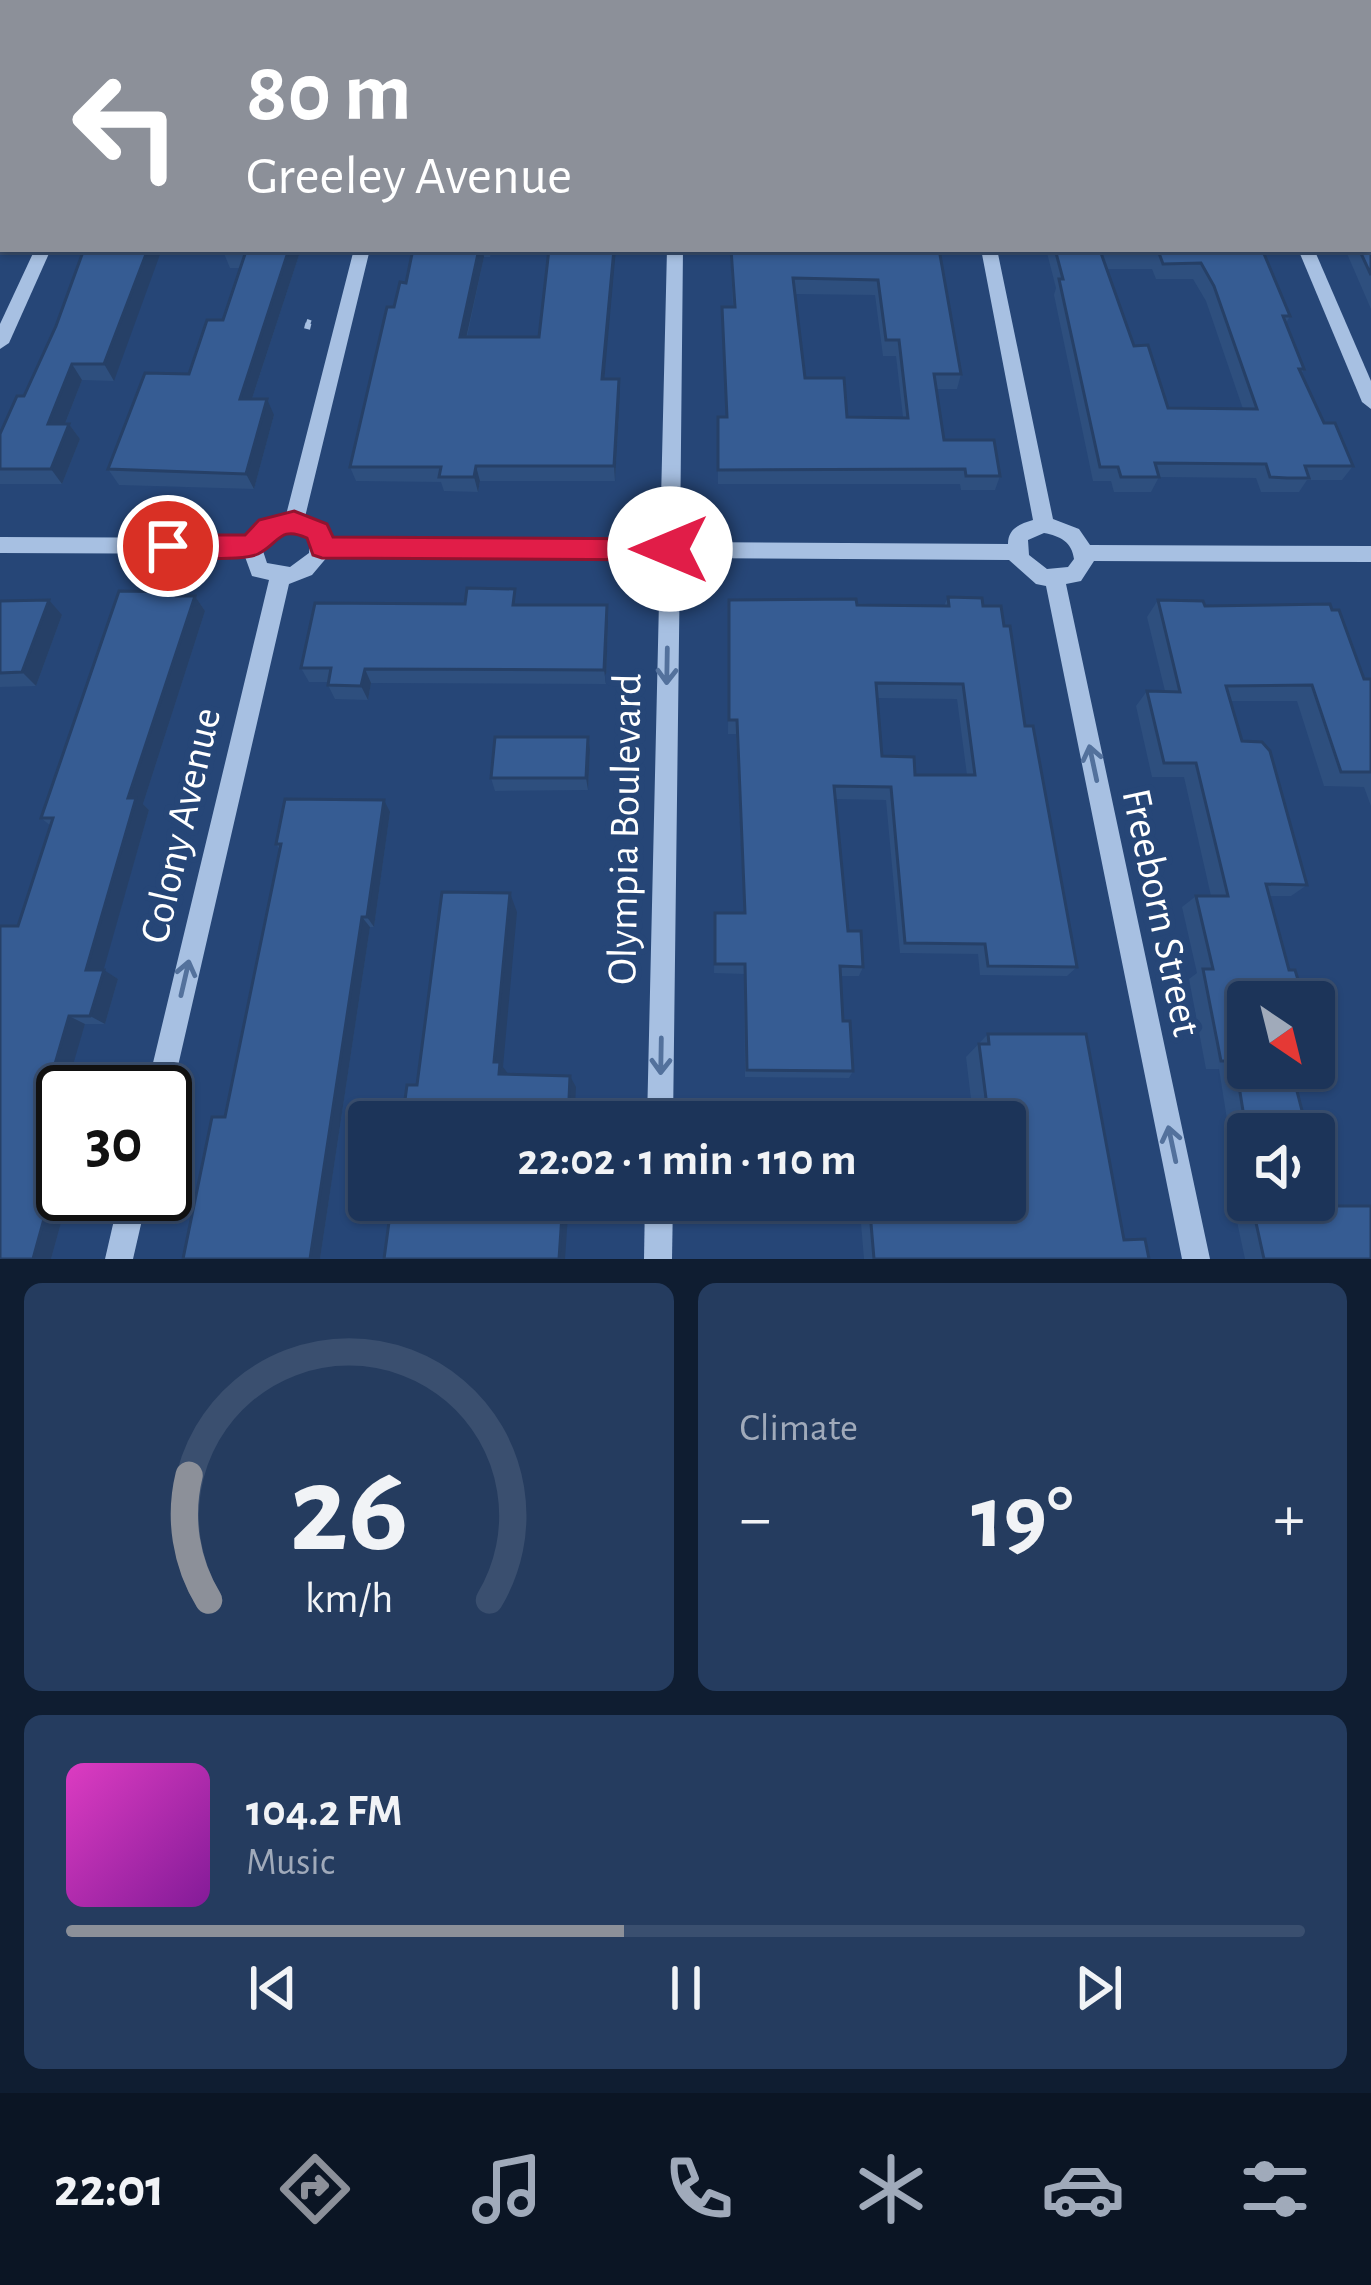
<!DOCTYPE html>
<meta charset="utf-8">
<style>
body{margin:0;font-family:"Alegreya Sans",sans-serif;background:#253c5f;color:#f1f3f6;height:100vh;display:flex;flex-direction:column;font-size:45px;white-space:nowrap}
*{box-sizing:border-box;margin:0}
p{font-size:39px;color:#a0aaba}
.icon{flex:none;width:66px;height:66px;fill:none;stroke:currentColor;stroke-width:2;stroke-linecap:round;stroke-linejoin:round}
.map{position:relative;height:1259px;overflow:hidden}
.side{display:flex;flex-direction:column;gap:24px;padding:24px;background:#0f1d31;flex:1}
.side>*{flex:none}
.guide{position:absolute;left:0px;top:0px;width:1371px;height:252px;box-shadow:0 3px 9px #0004,0 0 0 3px #3a4f6f;background:#8c9099;color:#fff;overflow:hidden}
.needle{width:78px;rotate:145deg}
.buttons{position:absolute;left:1227px;top:981px;display:grid;gap:24px}
.buttons a{display:grid;place-items:center;width:108px;height:108px;border-radius:12px;background:#1c3459;box-shadow:0 3px 9px #0004,0 0 0 3px #3a4f6f;font-size:60px}
.speed{position:absolute;left:36px;top:1065px;display:flex;gap:24px;font-size:60px;font-weight:700;text-align:center}
.speed>*{display:grid;place-content:center;width:156px;height:156px;border-radius:50%;background:#1c3459;box-shadow:0 3px 9px #0004,0 0 0 3px #3a4f6f;line-height:1}
.speed .limit{border:6px solid #111;border-radius:18px;background:#fff;color:#111}
.pin{position:absolute;display:grid;place-items:center;width:102px;height:102px;color:#fff;margin:-51px;border:6px solid #fff;border-radius:50%;box-shadow:0 3px 12px #0007}
.me{position:absolute;width:132px;margin:-66px;rotate:270deg;stroke-linejoin:round;filter:drop-shadow(0 0 9px #0008)}
.turn{display:flex;align-items:center;gap:42px;height:252px;padding:0 48px;font-size:54px}
.turn .icon{width:156px;height:156px;stroke-width:2.5}
.turn b{display:block;font-size:84px;line-height:102px}
.big{font-size:90px;font-weight:700;line-height:1.1}
.side .widget{flex:1;display:flex;flex-direction:column;justify-content:center;gap:18px;min-width:0;padding:0 42px;border-radius:18px;background:#253c5f}
.side .dial{align-items:center;gap:0}
.dial svg{height:312px;overflow:visible;fill:none;stroke:#3a4f6f;stroke-width:7;stroke-linecap:round;text-anchor:middle}
.dial text{fill:#f1f3f6;stroke:none}
.song{display:flex;align-items:center;gap:36px}
.cover{width:144px;height:144px;border-radius:18px;background:linear-gradient(135deg,hsl(310 70% 55%),hsl(290 70% 35%))}
.played{height:12px;border-radius:6px;background:linear-gradient(90deg,#8c9099 45%,#3a4f6f 45%)}
.keys{display:flex;justify-content:space-around;direction:ltr}
.heat{display:flex;justify-content:space-between;align-items:center;font-size:66px;direction:ltr}
.side .tiles{flex:1;display:grid;gap:24px;grid-template-columns:1fr 1fr}
.widget:last-child{grid-column:span 2}
.trip{position:absolute;left:348px;top:1101px;width:678px;height:120px;border-radius:12px;background:#1c3459;box-shadow:0 3px 9px #0004,0 0 0 3px #3a4f6f;font-weight:700;line-height:120px;text-align:center}
.menu{display:flex;height:192px;justify-content:space-around;align-items:center;background:#0b1524;color:#a0aaba}
.menu .icon{width:84px;height:84px}
.menu .on{color:#8c9099}
.menu b{font-size:54px;color:#f1f3f6}
.map>svg:first-child{display:block}
.green{fill:#31578e}
.lines{fill:none;stroke-linecap:round;stroke-linejoin:round}
.path-far1{stroke:#a7c0e2;stroke-width:4.5;stroke-dasharray:4.5 6;stroke-linecap:butt}
.path{stroke:#a7c0e2;stroke-width:6;stroke-dasharray:6 9;stroke-linecap:butt}
.minor{fill:#a7c0e2;fill-rule:evenodd}
.wall{fill:#2e4f7e;fill-rule:evenodd}
.shaded-wall{fill:#264067}
.building{fill:#365c93;stroke:#264067;stroke-width:3;fill-rule:evenodd}
.oneway{stroke:#53719c}
.route{fill:#e11d48;stroke:#92132f;stroke-width:3}
.labels{text-anchor:middle;stroke-width:12;stroke-linejoin:round;paint-order:stroke}
.street-label{font-size:42px;fill:#fff;stroke:#264677}
</style>
<div class="map">
<svg width="1371" height="1259" viewBox="0 0 1371 1259">
<rect width="100%" height="100%" fill="#264677"/>
<!-- green -->
<polygon class="green" points="0,0 1371,0 1371,121 1368,3 3,3 0,130"/>
<g class="lines">
<!-- path-far1 -->
<polyline class="path-far1" points="308,324 311,315"/>
<!-- path -->
<polyline class="path" points="307,329 309,321"/>
<!-- minor -->
<g class="minor">
<polygon points="534,0 556,0 558,3 536,3"/>
<polygon points="1371,0 1371,8 1368,3 1362,3"/>
<rect x="1368" y="91" width="3" height="8"/>
<polygon points="35,249 51,249 9,343 0,349 0,324"/>
<path d="M354 249H370L305 517 325 525 331 540 660 542 667 249H683L680 542 1008 544C1008 528 1020 524 1033 520L981 249H997L1053 519 1079 529 1090 545 1371 546V562L1094 561 1081 581 1066 584 1210 1259H1182L1046 586 1036 584 1009 560 680 558 673 1122H647L660 558 328 556 312 575 289 584 172 1092 165 1103V1092H146L269 580 252 576 244 554 0 553V537L246 538 262 521 286 515ZM293 529 310 536 309 553 290 567 267 563 262 548 275 533ZM1044 533C1060 536 1072 542 1074 559L1068 567 1047 569 1029 555 1028 540Z"/>
<polygon points="1298,249 1314,249 1371,381 1371,409 1362,402"/>
<polygon points="120,1194 148,1194 133,1259 105,1259"/>
<polygon points="645,1200 673,1200 672,1259 644,1259"/>
</g>
</g>
<!-- wall -->
<g class="wall">
<polygon points="1371,114 1371,309 1345,249 1368,249"/>
<polygon points="84,249 114,381 82,380 65,424 69,424 80,439 62,484 0,484 0,434 24,396 56,326"/>
<polygon points="301,249 252,399 274,415 254,489 119,485 108,469 189,374 223,320 241,268 230,268 223,251"/>
<polygon points="413,249 492,249 490,257 484,257 467,337 605,379 620,394 615,481 480,481 478,492 444,491 441,482 356,481 350,467 394,307 406,283"/>
<path d="M730 249H939L961 374 957 389H937L944 440 1000 476 995 490H961L960 484H718V417H726L722 307H733ZM795 294 875 295 883 356H896L903 417H847L805 378Z"/>
<path d="M1046 249H1262L1290 316 1286 323 1304 369 1301 374 1324 423 1353 466 1342 480H1307L1299 492H1261L1256 478 1159 477 1151 492H1114L1111 481H1093L1054 295 1056 288ZM1107 269H1152L1156 279H1193L1206 301 1243 409 1168 408 1134 346Z"/>
<polygon points="179,592 182,596 195,596 205,611 143,804 149,810 103,970 118,979 105,1024 85,1024 63,1092 58,1191 63,1194 69,1194 51,1259 18,926 51,826 41,818"/>
<path d="M948 597 983 606 1025 726 1077 967 1067 976 980 975 978 954 900 953 886 800 836 799 848 931 863 967 859 976H840L843 1021 853 1071 849 1078 745 1077 744 974 714 973 715 913H744L736 734H728L729 600 944 606ZM877 698 957 699 967 775H915L882 756Z"/>
<polygon points="1158,600 1205,606 1364,679 1371,679 1371,806 1364,787 1324,786 1297,701 1230,701 1242,741 1307,885 1291,896 1269,896 1248,1068 1292,1068 1248,1134 1248,1200 1314,1200 1326,1206 1371,1259 1245,1259 1229,1184 1237,1182 1219,1069 1206,1069 1189,979 1197,973 1182,907 1196,896 1211,896 1184,777 1152,777 1136,706 1147,691 1165,691 1147,617"/>
<polygon points="0,601 62,615 36,686 0,687"/>
<polygon points="518,605 607,605 608,620 606,684 371,683 368,700 335,699 328,685 329,682 309,682 301,668"/>
<polygon points="590,750 588,790 495,791 491,778"/>
<polygon points="390,812 374,927 370,927 320,1259 183,1259 225,1117 280,850 276,844"/>
<polygon points="988,1034 1124,1240 1149,1259 864,1259 859,1200 1005,1200 1005,1122 982,1122 981,1116 973,1116 966,1057"/>
</g>
<!-- shaded-wall -->
<g class="shaded-wall">
<polygon points="3,190 3,221 0,227 0,196"/>
<polygon points="148,249 162,249 114,381 104,364"/>
<polygon points="289,249 301,249 247,414 240,399"/>
<polygon points="479,249 483,249 484,257 463,352 460,337"/>
<polygon points="614,249 616,249 603,394 602,379"/>
<polygon points="72,364 82,380 59,439 48,424"/>
<polygon points="619,379 620,394 615,481 614,466"/>
<polygon points="267,399 274,415 254,489 246,474"/>
<polygon points="69,424 80,439 62,484 51,469"/>
<polygon points="476,466 480,481 478,492 474,477"/>
<polygon points="195,596 205,611 143,804 149,810 101,979 86,970 128,798"/>
<polygon points="49,600 62,615 36,686 22,672"/>
<polygon points="607,605 608,620 606,684 604,670"/>
<polygon points="365,669 371,683 368,700 361,686"/>
<polygon points="588,737 590,750 588,790 586,778"/>
<polygon points="384,800 390,812 374,927 367,917"/>
<polygon points="510,893 517,912 503,1067 509,1075 499,1074 494,1062"/>
<polygon points="362,917 370,927 320,1259 310,1259"/>
<polygon points="104,970 118,979 105,1024 90,1016"/>
<polygon points="69,1016 85,1024 65,1092 63,1092 63,1099 45,1098"/>
<polygon points="570,1076 576,1087 574,1122 568,1122"/>
<polygon points="63,1111 63,1172 58,1191 63,1194 69,1194 51,1259 33,1259 39,1190"/>
<polygon points="563,1200 569,1200 565,1259 559,1259"/>
</g>
<!-- building -->
<g class="building">
<polygon points="1368,114 1371,114 1371,275 1359,249 1368,249"/>
<polygon points="3,118 3,190 0,196 0,124"/>
<polygon points="84,249 148,249 104,364 72,364 48,424 69,424 51,469 0,469 0,434 17,396 24,396 56,326"/>
<polygon points="223,249 289,249 240,399 267,399 246,474 108,469 145,373 189,374 207,320 223,320 246,251 223,251"/>
<polygon points="413,249 479,249 460,337 539,337 549,249 614,249 602,379 619,379 614,466 476,466 474,477 439,477 441,467 350,467 387,307 394,307 400,282 406,283"/>
<path d="M731 249H939L961 374H934L944 440H994L1000 476H966L965 469 718 470V417H727L722 307H735ZM793 278 878 280 886 340H899L908 418 847 417 844 378H805Z"/>
<path d="M1055 249H1262L1290 316H1283L1304 369H1299L1324 423H1335L1353 466H1305L1309 478H1287L1270 477 1266 464 1155 463 1159 477H1121L1118 467H1100L1059 279H1063ZM1101 253H1159L1163 264 1201 263 1214 286 1257 409 1168 408 1148 345 1134 346Z"/>
<polygon points="467,588 515,589 513,605 607,605 604,670 365,669 361,686 328,685 331,668 301,668 315,603 465,604"/>
<polygon points="119,591 179,592 177,596 195,596 128,798 136,798 86,970 104,970 90,1016 69,1016 45,1098 63,1099 63,1111 39,1190 52,1190 33,1259 0,1259 0,926 18,926 53,818 41,818"/>
<path d="M948 597 982 598 983 606H1001L1004 626H1010L1025 726H1033L1077 967 988 966 985 944 905 943 891 787 834 786 848 931H861L863 967 840 966 843 1021H850L853 1071 747 1070 745 964H715V913H745L737 720H729V600L856 599 857 605 949 606ZM876 683 963 684 975 775H915L914 757 882 756Z"/>
<polygon points="49,600 22,672 0,673 0,601"/>
<polygon points="1158,600 1203,601 1205,606 1330,604 1332,610 1339,610 1364,679 1371,679 1371,772 1341,772 1312,685 1226,686 1242,741 1262,742 1270,751 1307,885 1266,884 1289,970 1295,970 1305,1002 1248,1002 1248,1068 1291,1068 1308,1134 1248,1134 1248,1142 1235,1061 1221,1061 1203,969 1213,969 1196,896 1228,896 1196,763 1164,763 1147,691 1180,692"/>
<polygon points="495,737 588,737 586,778 491,778"/>
<polygon points="285,799 384,800 367,917 362,917 310,1259 183,1259 212,1117 225,1117 281,844 276,844"/>
<polygon points="442,892 510,893 494,1062 500,1062 499,1074 570,1076 568,1122 402,1122 407,1085 417,1085"/>
<polygon points="1314,1028 1321,1050 1314,1050"/>
<polygon points="988,1034 1086,1034 1124,1240 1145,1239 1149,1259 874,1259 869,1200 1005,1200 1005,1122 998,1122 995,1105 987,1106 979,1044 989,1044"/>
<polygon points="1314,1157 1326,1206 1371,1206 1371,1259 1264,1259 1251,1200 1314,1200"/>
<polygon points="392,1200 563,1200 559,1259 384,1259"/>
</g>
<!-- one-way arrows -->
<defs><path id="oneway-shaft" d="M-6 0H5M1.5-3L5.5 0L1.5 3" fill="none" stroke-width="1.6" stroke-linecap="round" stroke-linejoin="round" transform="scale(3)"/></defs>
<g class="oneway">
<use href="#oneway-shaft" transform="translate(667 666) rotate(91)"/>
<use href="#oneway-shaft" transform="translate(1093 763) rotate(-102)"/>
<use href="#oneway-shaft" transform="translate(185 978) rotate(-77)"/>
<use href="#oneway-shaft" transform="translate(661 1056) rotate(91)"/>
<use href="#oneway-shaft" transform="translate(1172 1144) rotate(-102)"/>
</g>
<!-- route -->
<path class="route" d="M294 511 327 524 333 537 670 539 683 549 670 560 322 558 313 555 307 538C279 525 279 544 258 554 241 562 163 559 155 546L168 535H245L259 520Z"/>
<g class="labels">
<!-- street labels -->
<g class="street-label">
<text transform="translate(179 825) rotate(-77)" y="15">Colony Avenue</text>
<text transform="translate(623 829) rotate(-89)" y="15">Olympia Boulevard</text>
<text transform="translate(1163 912) rotate(78)" y="15">Freeborn Street</text>
</g>
</g>
</svg>
<div class="buttons">
<a><svg class="needle" viewBox="-14 -14 28 28"><path d="M0-13l5 13h-10z" fill="#e53935"/><path d="M0 13l5-13h-10z" fill="#a0aaba"/></svg></a>
<a><svg class="icon" aria-label="sound" viewBox="0 0 24 24"><path d="M4 9h4l5-4v14l-5-4H4zM17 9q2 3 0 6"/></svg></a>
</div>
<div class="speed"><div class="limit">30</div></div>
<div class="pin" style="left:168px;top:546px;background:#d93025"><svg class="icon" aria-label="arrive" viewBox="0 0 24 24"><path d="M6 21V4h12l-3 4 3 4H6"/></svg></div>
<svg class="me" style="left:670px;top:549px" viewBox="-20 -20 40 40"><circle r="19" fill="#fff"/><path d="M0-13L10 11 0 6-10 11z" fill="#e11d48"/></svg>
<div class="trip">22:02 · 1 min · 110 m</div>
<div class="guide">
<div class="turn"><svg class="icon" aria-label="left" viewBox="0 0 24 24"><path d="M17 20v-9H6M10 6l-5 5 5 5"/></svg><div><b>80 m</b>Greeley Avenue</div></div>
</div>
</div>
<section class="side">
<div class="tiles">
<div class="widget dial"><svg viewBox="0 0 100 80">
<path d="M14 69A42 42 0 1 1 86 69"/>
<path d="M14 69A42 42 0 0 1 9 37" stroke="#8c9099"/>
<text x="50" y="56" font-size="32" font-weight="700">26</text>
<text x="50" y="72" font-size="11">km/h</text>
</svg></div>
<div class="widget"><p>Climate</p>
<div class="heat"><a>−</a><b class="big">19°</b><a>+</a></div>
</div>
<div class="widget">
<div class="song"><i class="cover"></i><div><b>104.2 FM</b><p>Music</p></div></div>
<div class="played"></div>
<div class="keys"><svg class="icon" aria-label="previous" viewBox="0 0 24 24"><path d="M18 5L8 12l10 7zM5 5v14"/></svg><svg class="icon" aria-label="pause" viewBox="0 0 24 24"><path d="M8 5v14M16 5v14"/></svg><svg class="icon" aria-label="next" viewBox="0 0 24 24"><path d="M6 5l10 7-10 7zM19 5v14"/></svg></div>
</div>
</div>
</section>
<nav class="menu">
<b>22:01</b>
<svg class="icon on" aria-label="directions" viewBox="0 0 24 24"><path d="M12 3l9 9-9 9-9-9zM9 14v-3h6M13 9l2 2-2 2"/></svg>
<svg class="icon" aria-label="music" viewBox="0 0 24 24"><path d="M9 18V5l10-2v13"/><circle cx="6" cy="18" r="3"/><circle cx="16" cy="16" r="3"/></svg>
<svg class="icon" aria-label="phone" viewBox="0 0 24 24"><path d="M5 4h4l2 5-3 2q2 4 5 5l2-3 5 2v4C11 20 4 13 5 4z"/></svg>
<svg class="icon" aria-label="climate" viewBox="0 0 24 24"><path d="M12 3v18M4 7l16 10M4 17L20 7"/></svg>
<svg class="icon" aria-label="car" viewBox="0 0 24 24"><path d="M5 17H2v-5l4-1 3-4h7l3 4 3 1v5h-3M9 17h6M6 11h13"/><circle cx="7" cy="17" r="2"/><circle cx="17" cy="17" r="2"/></svg>
<svg class="icon" aria-label="filters" viewBox="0 0 24 24"><path d="M4 7h16M4 17h16"/><circle cx="9" cy="7" r="2"/><circle cx="15" cy="17" r="2"/></svg>
</nav>
